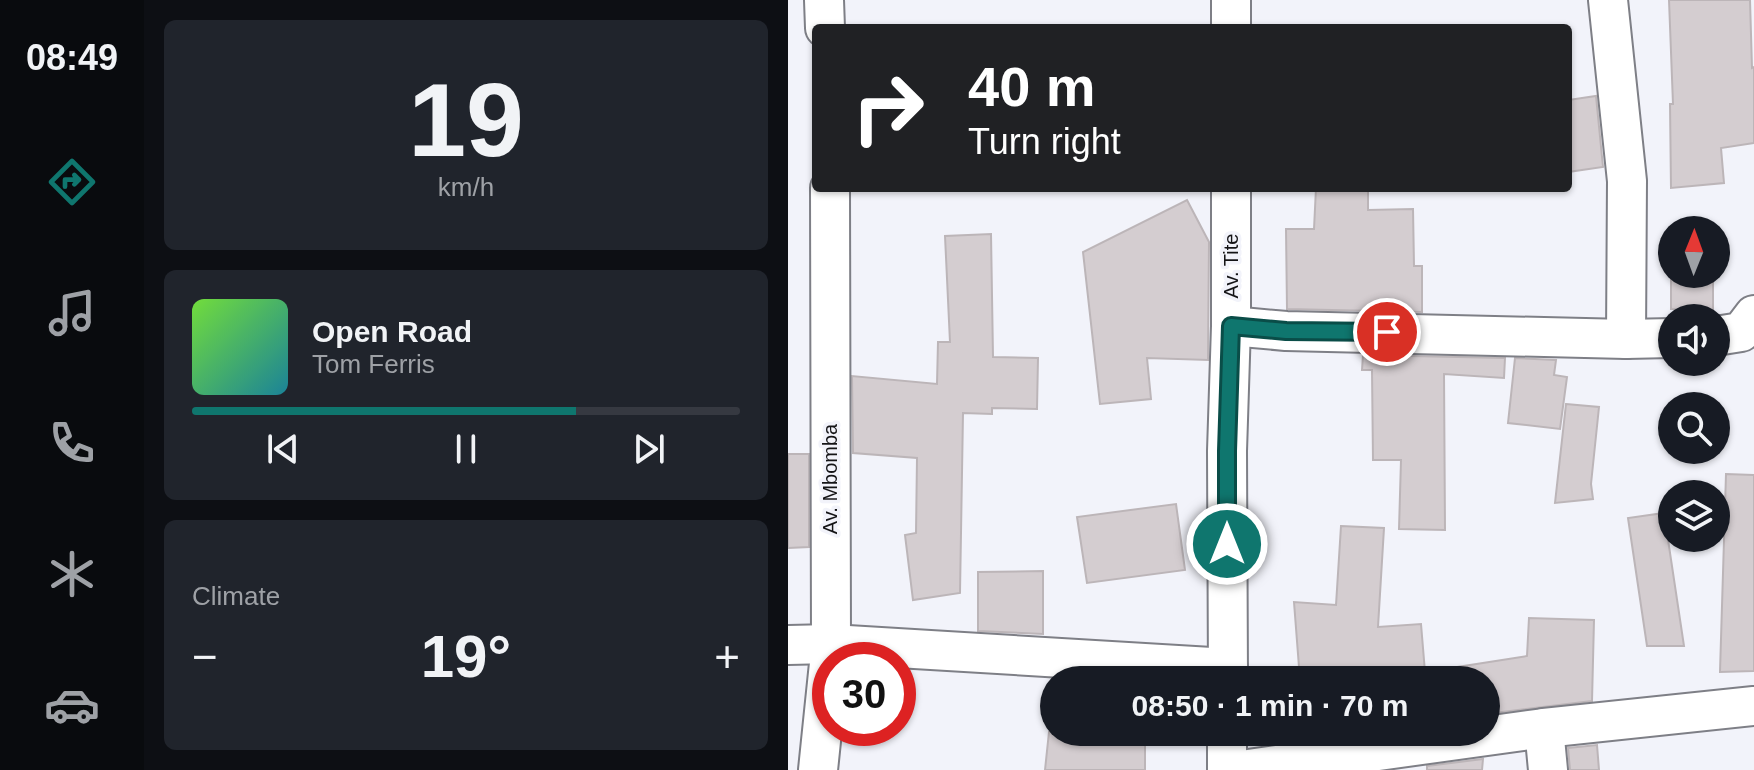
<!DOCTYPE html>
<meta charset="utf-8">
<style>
body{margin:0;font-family:Arial,sans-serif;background:#20242c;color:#f1f3f6;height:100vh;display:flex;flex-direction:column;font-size:30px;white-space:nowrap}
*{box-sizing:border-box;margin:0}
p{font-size:26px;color:#9ea1a6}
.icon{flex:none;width:44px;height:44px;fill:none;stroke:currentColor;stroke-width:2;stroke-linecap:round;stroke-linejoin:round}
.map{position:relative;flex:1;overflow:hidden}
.details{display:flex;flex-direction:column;gap:20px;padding:20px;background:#0d0f14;width:644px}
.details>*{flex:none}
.hud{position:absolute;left:24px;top:24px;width:760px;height:168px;border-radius:8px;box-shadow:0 2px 6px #0004;background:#202124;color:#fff;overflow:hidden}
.needle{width:52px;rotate:1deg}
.tools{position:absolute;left:870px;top:216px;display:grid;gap:16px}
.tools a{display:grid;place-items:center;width:72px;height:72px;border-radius:50%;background:#171b24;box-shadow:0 2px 6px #0004;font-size:40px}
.speed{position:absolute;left:24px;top:642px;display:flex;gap:16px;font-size:40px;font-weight:700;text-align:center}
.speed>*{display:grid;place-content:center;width:104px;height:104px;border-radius:50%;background:#171b24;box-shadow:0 2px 6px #0004;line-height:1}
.speed .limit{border:12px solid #d22;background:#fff;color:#111}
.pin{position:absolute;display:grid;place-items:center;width:68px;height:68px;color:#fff;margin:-34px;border:4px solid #fff;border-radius:50%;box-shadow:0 2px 8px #0007}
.me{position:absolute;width:88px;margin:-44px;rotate:0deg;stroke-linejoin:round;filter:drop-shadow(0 0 6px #0008)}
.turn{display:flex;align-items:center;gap:28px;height:168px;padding:0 24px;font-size:36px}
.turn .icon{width:104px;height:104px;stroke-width:2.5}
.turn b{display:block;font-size:56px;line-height:68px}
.big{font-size:60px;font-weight:800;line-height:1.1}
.details .tile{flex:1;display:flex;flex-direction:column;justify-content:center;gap:12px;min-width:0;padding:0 28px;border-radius:12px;background:#20242c}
.details .dial{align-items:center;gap:0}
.dial b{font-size:104px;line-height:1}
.song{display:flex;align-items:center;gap:24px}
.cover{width:96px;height:96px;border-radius:12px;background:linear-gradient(135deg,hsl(100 70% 55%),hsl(190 70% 35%))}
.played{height:8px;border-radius:4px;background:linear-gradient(90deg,#0f766e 70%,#363941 70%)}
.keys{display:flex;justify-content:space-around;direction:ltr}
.heat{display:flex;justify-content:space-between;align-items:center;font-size:44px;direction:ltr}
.trip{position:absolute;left:252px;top:666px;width:460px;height:80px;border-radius:40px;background:#171b24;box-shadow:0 2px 6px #0004;font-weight:800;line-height:80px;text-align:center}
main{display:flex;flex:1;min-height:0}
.dock{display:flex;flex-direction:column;width:144px;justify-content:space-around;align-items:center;background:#090b0e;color:#9ea1a6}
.dock .icon{width:56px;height:56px}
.dock .selected{color:#0f766e}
.dock b{font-size:36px;color:#f1f3f6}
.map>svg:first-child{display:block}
.building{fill:#d4cdd0;stroke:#bcb5b8;stroke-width:2}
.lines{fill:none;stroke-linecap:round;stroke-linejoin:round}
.minor-casing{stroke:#7e7f86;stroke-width:42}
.minor{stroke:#fff;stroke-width:38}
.route-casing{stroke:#0a4d48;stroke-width:20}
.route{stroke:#0f766e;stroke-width:14}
.labels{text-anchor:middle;stroke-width:7;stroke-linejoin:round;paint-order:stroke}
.street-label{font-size:20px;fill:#141416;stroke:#f2f3fa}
</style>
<main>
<nav class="dock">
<b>08:49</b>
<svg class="icon selected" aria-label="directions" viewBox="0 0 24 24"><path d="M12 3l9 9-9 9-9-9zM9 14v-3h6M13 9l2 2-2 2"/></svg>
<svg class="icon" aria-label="music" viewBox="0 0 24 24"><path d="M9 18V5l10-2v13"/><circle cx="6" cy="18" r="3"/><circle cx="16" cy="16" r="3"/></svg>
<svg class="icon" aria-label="phone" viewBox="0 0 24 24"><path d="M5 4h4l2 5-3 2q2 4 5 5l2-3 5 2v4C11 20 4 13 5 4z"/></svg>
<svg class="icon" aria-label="climate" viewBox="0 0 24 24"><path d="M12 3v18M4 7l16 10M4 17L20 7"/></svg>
<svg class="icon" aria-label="car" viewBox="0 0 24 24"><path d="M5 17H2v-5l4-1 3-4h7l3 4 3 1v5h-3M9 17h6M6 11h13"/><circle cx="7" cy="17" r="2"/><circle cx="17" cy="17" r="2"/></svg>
</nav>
<section class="details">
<div class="tile dial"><b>19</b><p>km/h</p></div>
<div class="tile">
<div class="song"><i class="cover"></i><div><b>Open Road</b><p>Tom Ferris</p></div></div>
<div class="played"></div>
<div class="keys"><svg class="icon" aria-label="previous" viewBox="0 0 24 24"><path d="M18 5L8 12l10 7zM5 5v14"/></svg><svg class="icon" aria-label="pause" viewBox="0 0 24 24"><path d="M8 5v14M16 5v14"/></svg><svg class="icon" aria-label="next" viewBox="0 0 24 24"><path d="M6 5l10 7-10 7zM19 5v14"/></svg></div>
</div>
<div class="tile"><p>Climate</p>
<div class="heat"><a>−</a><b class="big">19°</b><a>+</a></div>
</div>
</section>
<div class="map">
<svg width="966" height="770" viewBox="0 0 966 770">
<rect width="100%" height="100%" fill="#f2f3fa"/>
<!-- building -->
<g class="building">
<polygon points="881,0 962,0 964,68 966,67 966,143 933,148 936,183 883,188 882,104 885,104"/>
<polygon points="808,96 815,167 780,172 780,100"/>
<polygon points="528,188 580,188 580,210 625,209 626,266 634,266 634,312 499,309 498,229 526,229"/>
<polygon points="399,200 421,242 420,360 359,358 363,399 312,404 295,252"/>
<polygon points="203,234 205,357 250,358 249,409 204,408 204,414 175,413 172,593 125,600 117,535 128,533 129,458 65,453 64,376 149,384 150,342 162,342 157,236"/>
<polygon points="883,274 925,274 925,310 883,309"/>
<polygon points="575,355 717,358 716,378 656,374 657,530 611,529 613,460 585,460 584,370 574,370"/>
<polygon points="727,358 768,360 766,375 779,377 772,429 720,423"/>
<polygon points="778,404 811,407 803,484 805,499 767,503"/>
<polygon points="0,454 21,454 21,547 0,548"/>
<polygon points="938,474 966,475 966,671 932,672"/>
<polygon points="388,504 397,570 299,583 289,517"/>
<polygon points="876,513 896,646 859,646 840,518"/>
<polygon points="553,526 596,528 590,627 633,624 637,672 739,656 741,618 806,620 804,701 698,714 698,680 512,680 506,602 548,605"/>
<polygon points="255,571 255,634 190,631 190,572"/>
<polygon points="261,732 357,732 357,770 257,770"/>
<polygon points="809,745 811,770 782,770 780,748"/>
<polygon points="695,759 694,770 639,770 639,766"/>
</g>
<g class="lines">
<defs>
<g id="minor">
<polyline points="36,0 37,28"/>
<polyline points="820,0 839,181 838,339"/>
<polyline points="443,28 443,0"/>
<polyline points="443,326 498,331 838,339 884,338"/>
<polyline points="928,336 953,332 966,315"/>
<polyline points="0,645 43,644 440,668"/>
<polyline points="440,680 439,451 443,326 443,188"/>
<polyline points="756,728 760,770"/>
<polyline points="30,770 43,644 42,188"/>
<polyline points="439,770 439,732"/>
<polyline points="453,770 756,728 966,706"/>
</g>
</defs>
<!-- minor casing -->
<use href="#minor" class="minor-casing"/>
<!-- minor -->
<use href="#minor" class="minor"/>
</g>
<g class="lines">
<defs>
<polyline id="route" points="439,544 439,451 443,326 498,331 599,332"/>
</defs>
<!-- route casing -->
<use href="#route" class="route-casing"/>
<!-- route -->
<use href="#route" class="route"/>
</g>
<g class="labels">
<!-- street labels -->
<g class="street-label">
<text transform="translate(443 266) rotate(-90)" y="7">Av. Tite</text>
<text transform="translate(42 479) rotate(-90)" y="7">Av. Mbomba</text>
</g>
</g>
</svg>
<div class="tools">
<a><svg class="needle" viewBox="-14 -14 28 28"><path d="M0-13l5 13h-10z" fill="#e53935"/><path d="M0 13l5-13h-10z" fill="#9ea1a6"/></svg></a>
<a><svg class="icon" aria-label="sound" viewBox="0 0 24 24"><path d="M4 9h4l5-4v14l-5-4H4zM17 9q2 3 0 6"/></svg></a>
<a><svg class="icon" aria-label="search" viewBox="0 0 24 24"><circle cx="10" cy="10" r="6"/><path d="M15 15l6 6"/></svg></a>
<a><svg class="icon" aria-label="layers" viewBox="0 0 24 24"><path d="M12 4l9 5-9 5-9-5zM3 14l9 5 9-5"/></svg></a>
</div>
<div class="speed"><div class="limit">30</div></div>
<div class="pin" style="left:599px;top:332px;background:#d93025"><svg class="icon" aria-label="arrive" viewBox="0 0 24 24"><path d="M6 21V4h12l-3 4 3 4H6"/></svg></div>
<svg class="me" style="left:439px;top:544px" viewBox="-20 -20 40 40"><circle r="17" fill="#0f766e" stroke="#fff" stroke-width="3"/><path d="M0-11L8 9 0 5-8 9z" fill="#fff"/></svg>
<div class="trip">08:50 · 1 min · 70 m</div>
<div class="hud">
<div class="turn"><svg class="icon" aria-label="right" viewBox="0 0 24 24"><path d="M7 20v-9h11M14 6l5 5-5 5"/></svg><div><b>40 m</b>Turn right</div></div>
</div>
</div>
</main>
